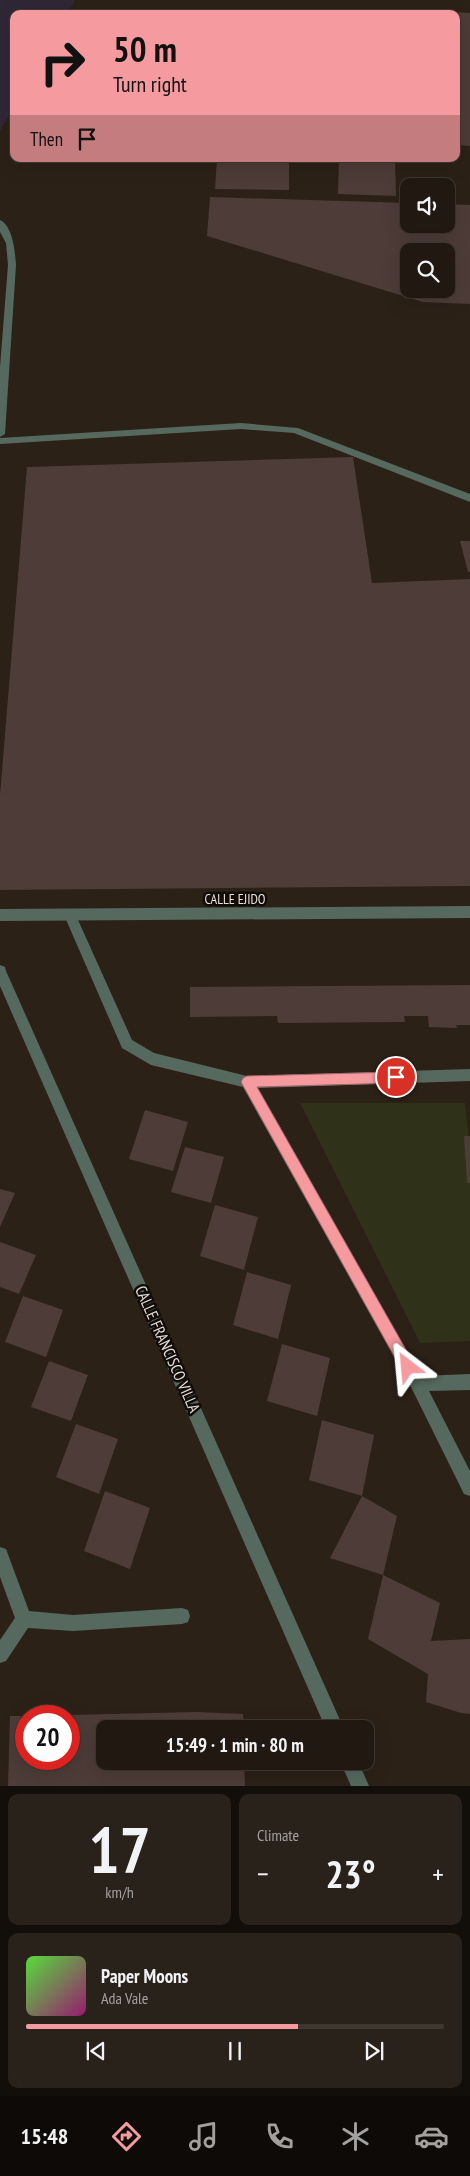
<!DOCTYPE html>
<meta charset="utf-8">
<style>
body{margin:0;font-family:"PT Sans Narrow",sans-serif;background:#29221a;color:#f1f3f6;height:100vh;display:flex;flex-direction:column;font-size:19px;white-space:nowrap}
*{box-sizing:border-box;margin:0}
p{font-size:16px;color:#a2a09f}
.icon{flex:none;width:28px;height:28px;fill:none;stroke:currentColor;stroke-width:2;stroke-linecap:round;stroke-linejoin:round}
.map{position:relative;height:1786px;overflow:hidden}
.side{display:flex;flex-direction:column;gap:8px;padding:8px;background:#120e09;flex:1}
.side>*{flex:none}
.top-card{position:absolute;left:10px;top:10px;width:450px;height:152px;border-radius:10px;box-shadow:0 5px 20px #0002,0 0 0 1px #3e3831;background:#f59b9f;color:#111;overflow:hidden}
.controls{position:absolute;left:400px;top:178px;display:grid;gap:10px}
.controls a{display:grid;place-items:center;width:55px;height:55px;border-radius:10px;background:#211911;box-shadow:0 5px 20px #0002,0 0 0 1px #3e3831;font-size:25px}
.speed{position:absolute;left:15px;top:1705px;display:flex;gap:10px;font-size:25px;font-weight:700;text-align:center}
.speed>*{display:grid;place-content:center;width:65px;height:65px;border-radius:50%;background:#211911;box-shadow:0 5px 20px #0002,0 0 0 1px #3e3831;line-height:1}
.speed .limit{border:8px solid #d22;background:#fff;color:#111}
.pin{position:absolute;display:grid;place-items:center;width:42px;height:42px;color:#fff;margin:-21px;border:2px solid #fff;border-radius:50%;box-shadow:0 1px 5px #0007}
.me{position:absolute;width:55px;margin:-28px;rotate:331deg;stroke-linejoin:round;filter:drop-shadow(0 0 4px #0008)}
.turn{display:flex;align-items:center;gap:18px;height:105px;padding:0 20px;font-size:22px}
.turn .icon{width:65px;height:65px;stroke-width:2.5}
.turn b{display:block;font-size:35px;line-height:42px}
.then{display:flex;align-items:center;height:48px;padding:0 20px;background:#0003;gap:10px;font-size:19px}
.big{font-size:38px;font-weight:600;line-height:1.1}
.side .tile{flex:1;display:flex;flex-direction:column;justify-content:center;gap:8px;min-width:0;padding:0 18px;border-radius:10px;background:#29221a}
.side .dial{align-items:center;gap:0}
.dial b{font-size:65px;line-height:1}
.song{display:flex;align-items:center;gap:15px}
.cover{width:60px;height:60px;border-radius:8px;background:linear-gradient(135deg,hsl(110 70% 55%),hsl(320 70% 35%))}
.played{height:5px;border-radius:2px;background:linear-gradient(90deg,#f59b9f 65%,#3e3831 65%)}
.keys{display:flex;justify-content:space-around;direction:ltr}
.heat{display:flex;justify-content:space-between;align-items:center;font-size:28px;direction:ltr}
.side .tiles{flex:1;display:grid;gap:8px;grid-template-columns:1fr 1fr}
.tile:last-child{grid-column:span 2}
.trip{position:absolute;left:96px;top:1720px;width:278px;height:50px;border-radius:10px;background:#211911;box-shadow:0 5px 20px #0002,0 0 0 1px #3e3831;font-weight:600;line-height:50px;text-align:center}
.dock{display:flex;height:80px;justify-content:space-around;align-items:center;background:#0d0a07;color:#a2a09f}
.dock .icon{width:35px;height:35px}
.dock .current{color:#f59b9f}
.dock b{font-size:22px;color:#f1f3f6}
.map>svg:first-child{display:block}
.education{fill:#302736}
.green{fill:#2f3219}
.building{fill:#4d3c38;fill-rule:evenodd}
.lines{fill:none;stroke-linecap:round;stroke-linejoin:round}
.service{fill:#56695e;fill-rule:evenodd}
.minor{fill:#56695e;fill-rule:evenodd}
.route{fill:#f59b9f;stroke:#9f6567}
.labels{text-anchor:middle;stroke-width:5;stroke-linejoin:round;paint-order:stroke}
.street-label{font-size:14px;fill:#e6ded8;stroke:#110c08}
.near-street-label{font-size:16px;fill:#e6ded8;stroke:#110c08}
</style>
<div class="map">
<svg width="470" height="1786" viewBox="0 0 470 1786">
<rect width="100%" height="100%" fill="#2c2117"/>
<!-- education -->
<polygon class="education" points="0,0 75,0 67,14 14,14 14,107 0,131"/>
<!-- green -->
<polygon class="green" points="300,1103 465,1103 470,1152 470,1341 420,1343"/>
<!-- building -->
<g class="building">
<polygon points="343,9 449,12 449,14 342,14"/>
<polygon points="456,12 470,13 470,146 456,145"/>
<polygon points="217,159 289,159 289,190 215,189"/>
<polygon points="339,159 395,159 396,196 338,194"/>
<path d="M210 197 409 203V224H446V204L470 205V304L423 302 207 236ZM409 251H446V289H409Z"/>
<polygon points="353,457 372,583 470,579 470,886 0,890 0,795 27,467"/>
<polygon points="460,541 470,541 470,572 468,572"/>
<polygon points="470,985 470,1025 456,1025 457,1028 429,1027 428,1016 404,1016 405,1022 278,1023 277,1016 190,1017 190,987"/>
<polygon points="145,1110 188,1122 173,1171 129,1159"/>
<polygon points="464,1136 470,1136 470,1183 467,1183"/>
<polygon points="185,1147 224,1157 211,1203 171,1192"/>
<polygon points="0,1189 15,1193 0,1227"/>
<polygon points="215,1205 258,1217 244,1270 200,1256"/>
<polygon points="0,1242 36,1255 19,1294 0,1287"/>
<polygon points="247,1272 291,1285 278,1339 233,1325"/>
<polygon points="23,1296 63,1310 46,1357 5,1342"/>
<polygon points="282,1344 330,1358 317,1416 267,1401"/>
<polygon points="49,1361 88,1375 71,1421 31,1407"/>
<polygon points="322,1420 374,1435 362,1496 309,1480"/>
<polygon points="76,1424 118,1439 99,1494 56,1477"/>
<polygon points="105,1491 150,1508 130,1569 84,1551"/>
<polygon points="362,1496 397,1516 383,1575 330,1558"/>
<polygon points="383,1575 440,1603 431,1641 470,1639 470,1714 461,1713 426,1702 428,1674 368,1639"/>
<polygon points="196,1712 243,1714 244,1729 105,1729 105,1761 244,1761 245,1786 8,1786 10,1716 26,1716 26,1759 69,1759 69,1715"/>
</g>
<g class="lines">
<!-- service -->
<g class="service">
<polygon points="241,423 298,428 470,494 470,502 294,433 241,429 0,444 0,438"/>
<polygon points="70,909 74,911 132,1040 154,1053 247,1076 470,1069 470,1081 258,1088 421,1376 470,1374 470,1390 429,1391 470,1471 470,1496 464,1494 412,1389 243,1087 151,1065 122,1048 64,915 66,911"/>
</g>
<!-- minor -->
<g class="minor">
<path d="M0 220C13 226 15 252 16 265L5 434 0 437V367L8 265 6 243 0 232Z"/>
<polygon points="470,906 470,918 0,921 0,909"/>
<polygon points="0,965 5,967 6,971 344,1729 326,1729 0,986"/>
<polygon points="0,1547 6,1549 29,1611 73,1615 182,1608 188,1610 190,1616 188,1622 182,1624 73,1631 28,1628 6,1661 0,1663 0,1640 15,1618 0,1577"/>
<polygon points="340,1761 358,1761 369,1786 351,1786"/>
</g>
</g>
<!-- route -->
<polygon class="route" points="396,1072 400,1073 402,1077 400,1081 396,1083 257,1087 413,1362 415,1367 413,1372 408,1374 403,1372 241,1082 243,1078 247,1076"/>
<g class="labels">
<!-- street labels -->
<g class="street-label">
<text x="235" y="904">CALLE EJIDO</text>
</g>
<!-- near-street labels -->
<g class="near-street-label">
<text transform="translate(168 1349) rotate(66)" y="6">CALLE FRANCISCO VILLA</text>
</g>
</g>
</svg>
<div class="controls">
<a><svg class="icon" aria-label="sound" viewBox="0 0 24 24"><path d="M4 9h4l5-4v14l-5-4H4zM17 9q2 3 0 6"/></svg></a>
<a><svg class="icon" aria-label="search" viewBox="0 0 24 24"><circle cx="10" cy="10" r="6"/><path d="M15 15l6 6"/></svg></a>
</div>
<div class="speed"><div class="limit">20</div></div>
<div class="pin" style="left:396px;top:1077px;background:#d93025"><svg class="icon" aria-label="arrive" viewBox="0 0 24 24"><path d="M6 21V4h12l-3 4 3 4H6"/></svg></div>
<svg class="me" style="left:408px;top:1367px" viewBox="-20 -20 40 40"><path d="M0-17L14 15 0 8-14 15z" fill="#f59b9f" stroke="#fff" stroke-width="4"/></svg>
<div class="trip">15:49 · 1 min · 80 m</div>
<div class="top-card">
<div class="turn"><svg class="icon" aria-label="right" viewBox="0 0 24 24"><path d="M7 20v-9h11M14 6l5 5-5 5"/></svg><div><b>50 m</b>Turn right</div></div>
<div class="then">Then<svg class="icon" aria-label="arrive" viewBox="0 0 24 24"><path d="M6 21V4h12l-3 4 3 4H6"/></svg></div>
</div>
</div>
<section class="side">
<div class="tiles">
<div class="tile dial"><b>17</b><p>km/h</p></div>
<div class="tile"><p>Climate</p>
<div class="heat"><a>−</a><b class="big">23°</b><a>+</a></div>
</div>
<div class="tile">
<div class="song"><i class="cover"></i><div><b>Paper Moons</b><p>Ada Vale</p></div></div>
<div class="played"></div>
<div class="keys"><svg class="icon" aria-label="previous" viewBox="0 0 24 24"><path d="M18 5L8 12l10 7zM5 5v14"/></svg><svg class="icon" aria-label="pause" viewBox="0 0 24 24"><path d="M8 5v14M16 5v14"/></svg><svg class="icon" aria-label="next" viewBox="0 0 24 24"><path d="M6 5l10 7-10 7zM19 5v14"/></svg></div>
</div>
</div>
</section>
<nav class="dock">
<b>15:48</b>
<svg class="icon current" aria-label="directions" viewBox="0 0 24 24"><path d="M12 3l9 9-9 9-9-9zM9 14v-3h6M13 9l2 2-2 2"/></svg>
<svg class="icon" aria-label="music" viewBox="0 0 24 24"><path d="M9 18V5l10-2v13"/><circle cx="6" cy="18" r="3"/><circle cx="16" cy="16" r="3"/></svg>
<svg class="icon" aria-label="phone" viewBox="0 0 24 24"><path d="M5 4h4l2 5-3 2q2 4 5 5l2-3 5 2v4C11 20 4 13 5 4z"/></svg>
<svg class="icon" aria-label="climate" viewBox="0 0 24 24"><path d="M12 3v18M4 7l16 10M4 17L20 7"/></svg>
<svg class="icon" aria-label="car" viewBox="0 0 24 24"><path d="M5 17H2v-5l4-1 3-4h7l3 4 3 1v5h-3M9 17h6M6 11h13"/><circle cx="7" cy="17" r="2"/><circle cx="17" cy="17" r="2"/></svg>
</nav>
